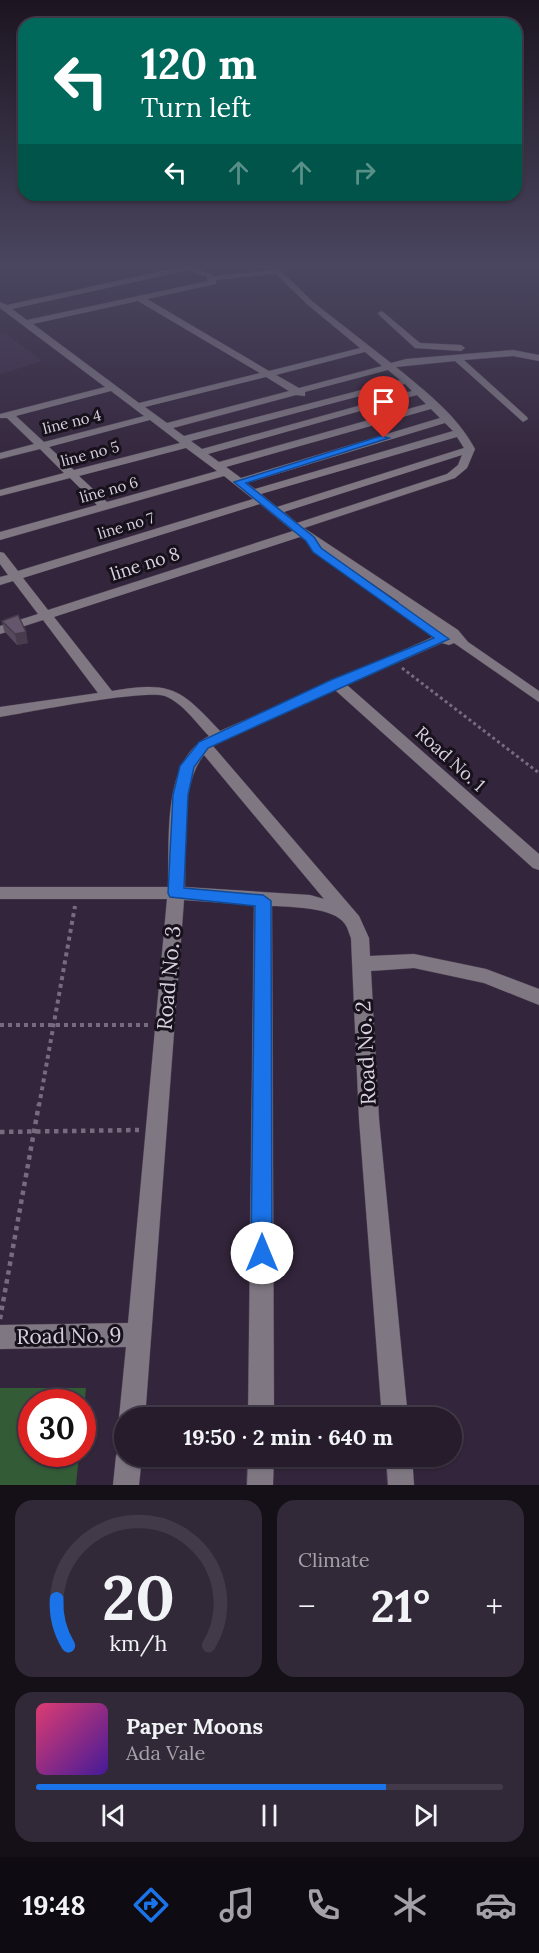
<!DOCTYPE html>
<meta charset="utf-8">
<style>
body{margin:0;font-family:Lora,serif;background:#322938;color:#f1f3f6;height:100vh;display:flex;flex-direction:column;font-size:22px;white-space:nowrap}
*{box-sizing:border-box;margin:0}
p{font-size:20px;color:#a4a1a9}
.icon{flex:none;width:33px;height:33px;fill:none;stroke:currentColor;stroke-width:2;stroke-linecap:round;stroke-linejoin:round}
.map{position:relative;height:1485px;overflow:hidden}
.sheet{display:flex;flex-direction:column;gap:15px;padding:15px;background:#150f18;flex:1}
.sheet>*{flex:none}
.top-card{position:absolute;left:18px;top:18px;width:504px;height:183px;border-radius:18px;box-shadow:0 2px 4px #0004,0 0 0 2px #423a48;background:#00695c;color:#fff;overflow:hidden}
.speed{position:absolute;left:18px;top:1389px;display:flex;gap:12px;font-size:30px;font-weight:700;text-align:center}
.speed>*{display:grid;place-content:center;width:78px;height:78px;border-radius:50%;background:#261c2c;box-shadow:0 2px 4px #0004,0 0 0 2px #423a48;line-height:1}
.speed .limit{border:9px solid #d22;background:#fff;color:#111}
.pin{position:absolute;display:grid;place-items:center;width:51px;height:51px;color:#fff;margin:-62px -26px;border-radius:50% 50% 50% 0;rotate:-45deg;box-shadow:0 0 6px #0007}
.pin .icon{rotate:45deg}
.me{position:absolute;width:66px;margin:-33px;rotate:0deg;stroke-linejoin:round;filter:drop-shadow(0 0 4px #0008)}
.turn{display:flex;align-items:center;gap:21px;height:126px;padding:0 24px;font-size:27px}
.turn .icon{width:78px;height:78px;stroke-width:2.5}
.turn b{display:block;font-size:42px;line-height:51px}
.lanes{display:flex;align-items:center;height:57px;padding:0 24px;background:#0003;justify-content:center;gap:30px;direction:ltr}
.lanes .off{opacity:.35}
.big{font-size:45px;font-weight:700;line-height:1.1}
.sheet .tile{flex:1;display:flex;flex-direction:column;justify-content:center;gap:9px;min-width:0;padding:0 21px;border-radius:18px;background:#322938}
.sheet .dial{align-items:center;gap:0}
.dial svg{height:156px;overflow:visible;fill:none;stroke:#423a48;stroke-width:7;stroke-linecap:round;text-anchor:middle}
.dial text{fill:#f1f3f6;stroke:none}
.song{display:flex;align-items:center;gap:18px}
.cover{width:72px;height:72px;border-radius:9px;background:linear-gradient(135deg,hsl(340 70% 55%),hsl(260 70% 35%))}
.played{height:6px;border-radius:3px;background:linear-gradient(90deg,#1a73e8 75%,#423a48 75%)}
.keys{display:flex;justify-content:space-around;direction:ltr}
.heat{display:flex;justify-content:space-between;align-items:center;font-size:33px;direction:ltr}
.sheet .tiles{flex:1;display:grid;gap:15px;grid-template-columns:1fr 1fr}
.tile:last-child{grid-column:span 2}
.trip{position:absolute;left:114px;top:1407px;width:348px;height:60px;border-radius:30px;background:#261c2c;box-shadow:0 2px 4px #0004,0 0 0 2px #423a48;font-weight:700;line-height:60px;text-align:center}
.dock{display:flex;height:96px;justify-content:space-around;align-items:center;background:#0f0b12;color:#a4a1a9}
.dock .icon{width:42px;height:42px}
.dock .active{color:#1a73e8}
.dock b{font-size:27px;color:#f1f3f6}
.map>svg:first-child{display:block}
.built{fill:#3e2c48}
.green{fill:#335b36}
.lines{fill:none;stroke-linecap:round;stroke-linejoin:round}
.minor-casing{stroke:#4d4055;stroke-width:1}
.path-far2{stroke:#776c7f;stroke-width:3;stroke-dasharray:3 3;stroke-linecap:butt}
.path-far1{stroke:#776c7f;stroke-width:4;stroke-dasharray:4 4;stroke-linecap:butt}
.path{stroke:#776c7f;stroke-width:4.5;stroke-dasharray:4.5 4.5;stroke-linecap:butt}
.minor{fill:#7f7883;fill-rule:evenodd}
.wall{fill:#574a5f}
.shaded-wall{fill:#473c4d}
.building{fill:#65566e;stroke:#473c4d;stroke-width:1.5}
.route{fill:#1a73e8;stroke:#114b97;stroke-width:1.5}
.labels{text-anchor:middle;stroke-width:6;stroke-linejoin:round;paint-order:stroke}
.far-street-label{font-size:15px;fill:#d8d0de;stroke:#17111b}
.street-label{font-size:18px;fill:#d8d0de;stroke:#17111b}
.near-street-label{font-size:21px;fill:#d8d0de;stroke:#17111b}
</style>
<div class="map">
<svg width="539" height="1485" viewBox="0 0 539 1485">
<rect width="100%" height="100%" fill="#33253b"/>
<!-- built -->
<polygon class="built" points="5,333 42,361 0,374 0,334"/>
<!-- green -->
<polygon class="green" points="0,1388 86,1388 83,1420 82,1402 32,1402 32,1454 79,1454 76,1485 0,1485"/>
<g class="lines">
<defs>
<g id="minor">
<path d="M185 266H195L214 276 272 270 268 266H276L313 302 391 363 406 359 513 350 539 355V361L513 356 464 360 527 417 528 419 523 422 455 361 396 367C424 390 458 416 475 449L467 468 455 478 304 528 458 630 468 642 539 691V702L454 643 449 645 442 643 347 685 539 854V870L533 868 335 690 213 746 359 916 369 938 370 956 414 954 486 969 539 989V1005L484 983 414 968 371 971 379 1119 408 1418H382L359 1119 351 938C349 934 348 928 345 924 334 907 291 907 272 906L274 1418H248L254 905 184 900 145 1418H124V1428L119 1418 126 1347 0 1349V1325L128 1323 167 899H0V887H168C170 840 161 761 209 736 196 723 183 703 165 696 145 689 28 712 0 717V707L98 693 43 620 0 634V626L38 614 13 581 0 585V577L8 575 0 564V552L4 553 18 571 253 499 224 476 0 540V532L97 505 70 478 0 496V490L64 473 40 449 0 459V453L34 444 7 418H0V414L105 387 0 308V302L7 305ZM189 270 207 277 208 281 27 320 12 309ZM276 274 308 305 360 348 269 371 147 299 216 284V280ZM138 301 260 373 139 403 33 324ZM365 352 382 366 299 388 276 375ZM388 370 400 380 184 436 173 428 296 395 305 396V392ZM266 377 289 391 167 423 145 407ZM405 384 412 391 202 449 191 441ZM111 391 144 416 44 442 16 416ZM417 395 426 404 219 462 208 454ZM431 409 440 418 241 478 226 467ZM150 420 180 443 74 470 49 447ZM445 423 453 431 255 489 247 483ZM457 437 464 448 277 507 261 494ZM186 448 217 471 107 502 79 476ZM462 455 458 465 447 474 297 523 284 512ZM260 504 293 531 48 610 23 578ZM300 537 322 549 418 615 399 602H389L388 605 433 637 220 731C180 688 171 681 112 691L54 617ZM204 755 324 899 310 895 185 887C186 848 179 786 204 755Z"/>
<polygon points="382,311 420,343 461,345 465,348 461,351 415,348 379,315 378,313"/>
<polygon points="124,1445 124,1456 142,1456 139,1485 113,1485 116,1456 120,1447"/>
<polygon points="248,1456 274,1456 273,1485 247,1485"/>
<polygon points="386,1456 412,1456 414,1485 388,1485"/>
</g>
</defs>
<!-- minor casing -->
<use href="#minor" class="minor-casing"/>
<!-- path-far2 -->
<polyline class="path-far2" points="402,668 539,773"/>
<!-- path-far1 -->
<g class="path-far1">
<polyline points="0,1025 148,1025"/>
<polyline points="39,1106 75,906"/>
</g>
<!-- path -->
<g class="path">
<polyline points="0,1132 139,1130"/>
<polyline points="0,1319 39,1104"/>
</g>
<!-- minor -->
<use href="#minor" class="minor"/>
</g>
<!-- wall -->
<polygon class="wall" points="2,621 28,643 17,645 4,631"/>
<!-- shaded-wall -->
<polygon class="shaded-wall" points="26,632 28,643 17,645 15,634"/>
<!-- building -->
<polygon class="building" points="18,615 26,632 15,634 2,621"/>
<!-- sky -->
<linearGradient id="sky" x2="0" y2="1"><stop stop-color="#1c1420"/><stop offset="0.56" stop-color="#4a4660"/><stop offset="1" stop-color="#4a4660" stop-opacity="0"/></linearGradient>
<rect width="539" height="474" fill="url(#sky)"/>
<!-- route -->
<polygon class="route" points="381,436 389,438 246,483 314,537 321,548 449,639 208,748 194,767 188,795 184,888 263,895 271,901 272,1253 269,1260 262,1263 254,1260 251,1253 255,906 170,897 168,893 173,795 180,766 199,742 331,680 434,638 313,552 306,541 234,482"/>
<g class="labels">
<!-- far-street labels -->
<g class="far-street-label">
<text transform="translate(72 422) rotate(-14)" y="5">line no 4</text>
<text transform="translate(90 454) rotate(-15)" y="5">line no 5</text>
<text transform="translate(109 490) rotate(-16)" y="5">line no 6</text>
<text transform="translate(126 526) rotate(-17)" y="5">line no 7</text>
</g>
<!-- street labels -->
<g class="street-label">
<text transform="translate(145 564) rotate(-18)" y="6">line no 8</text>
<text transform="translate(450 759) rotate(42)" y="6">Road No. 1</text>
</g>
<!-- near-street labels -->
<g class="near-street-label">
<text transform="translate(169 978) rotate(-85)" y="7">Road No. 3</text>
<text transform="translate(366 1053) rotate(-93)" y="7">Road No. 2</text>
<text transform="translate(69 1336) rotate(-1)" y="7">Road No. 9</text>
</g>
</g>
</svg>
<div class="speed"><div class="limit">30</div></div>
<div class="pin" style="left:384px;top:438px;background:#d93025"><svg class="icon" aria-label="arrive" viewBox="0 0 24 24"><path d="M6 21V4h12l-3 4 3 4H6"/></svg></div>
<svg class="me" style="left:262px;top:1253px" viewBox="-20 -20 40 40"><circle r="19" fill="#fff"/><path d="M0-13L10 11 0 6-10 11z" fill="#1a73e8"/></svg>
<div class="trip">19:50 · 2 min · 640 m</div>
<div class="top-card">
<div class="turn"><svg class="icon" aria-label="left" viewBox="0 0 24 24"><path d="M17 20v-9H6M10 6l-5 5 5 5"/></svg><div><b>120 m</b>Turn left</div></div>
<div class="lanes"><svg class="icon" aria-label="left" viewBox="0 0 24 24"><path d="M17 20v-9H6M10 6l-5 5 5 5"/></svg><svg class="icon off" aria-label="ahead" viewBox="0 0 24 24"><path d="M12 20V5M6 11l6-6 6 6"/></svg><svg class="icon off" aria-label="ahead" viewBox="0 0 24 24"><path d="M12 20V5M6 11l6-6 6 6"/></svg><svg class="icon off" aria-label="right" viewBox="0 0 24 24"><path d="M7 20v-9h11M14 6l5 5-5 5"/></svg></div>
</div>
</div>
<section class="sheet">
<div class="tiles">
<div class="tile dial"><svg viewBox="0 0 100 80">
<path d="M14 69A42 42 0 1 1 86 69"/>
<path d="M14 69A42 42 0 0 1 8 45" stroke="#1a73e8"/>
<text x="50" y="56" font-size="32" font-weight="700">20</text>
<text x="50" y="72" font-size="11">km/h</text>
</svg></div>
<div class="tile"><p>Climate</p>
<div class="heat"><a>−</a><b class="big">21°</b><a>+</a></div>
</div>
<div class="tile">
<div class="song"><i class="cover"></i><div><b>Paper Moons</b><p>Ada Vale</p></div></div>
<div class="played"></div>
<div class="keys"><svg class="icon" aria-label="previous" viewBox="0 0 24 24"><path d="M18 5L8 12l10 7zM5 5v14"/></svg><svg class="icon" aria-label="pause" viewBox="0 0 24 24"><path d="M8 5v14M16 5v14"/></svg><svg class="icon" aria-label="next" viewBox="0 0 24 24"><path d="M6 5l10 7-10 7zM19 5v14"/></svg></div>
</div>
</div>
</section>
<nav class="dock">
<b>19:48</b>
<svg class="icon active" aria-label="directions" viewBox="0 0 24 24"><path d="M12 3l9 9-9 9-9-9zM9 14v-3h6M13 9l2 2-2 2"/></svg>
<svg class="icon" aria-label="music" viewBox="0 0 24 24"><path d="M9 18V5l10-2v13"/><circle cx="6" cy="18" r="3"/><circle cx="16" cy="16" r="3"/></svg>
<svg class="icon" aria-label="phone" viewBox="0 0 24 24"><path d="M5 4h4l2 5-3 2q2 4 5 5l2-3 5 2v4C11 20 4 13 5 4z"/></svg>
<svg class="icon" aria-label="climate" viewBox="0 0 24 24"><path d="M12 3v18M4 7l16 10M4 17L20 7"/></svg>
<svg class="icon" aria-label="car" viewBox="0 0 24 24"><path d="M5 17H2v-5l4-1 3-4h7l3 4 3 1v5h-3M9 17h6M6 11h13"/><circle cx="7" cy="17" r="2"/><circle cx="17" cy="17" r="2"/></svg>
</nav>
